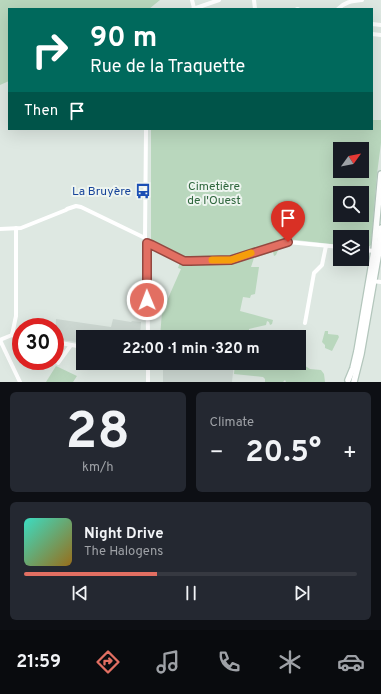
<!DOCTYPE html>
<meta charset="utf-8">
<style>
body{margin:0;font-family:Overpass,sans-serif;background:#242831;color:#f1f3f6;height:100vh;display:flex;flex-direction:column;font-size:15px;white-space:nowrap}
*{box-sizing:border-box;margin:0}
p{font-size:13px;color:#9ea1a6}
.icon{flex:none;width:22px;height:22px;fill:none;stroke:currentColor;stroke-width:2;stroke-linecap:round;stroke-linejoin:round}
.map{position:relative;height:382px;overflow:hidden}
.side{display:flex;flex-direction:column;gap:10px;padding:10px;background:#0d0f14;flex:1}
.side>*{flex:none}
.guide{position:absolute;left:8px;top:8px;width:365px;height:122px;border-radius:0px;box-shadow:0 4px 16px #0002;background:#00695c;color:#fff;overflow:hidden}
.needle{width:26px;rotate:57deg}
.buttons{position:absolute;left:333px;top:142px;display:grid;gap:8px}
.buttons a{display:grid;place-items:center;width:36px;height:36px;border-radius:0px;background:#171b24;box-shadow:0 4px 16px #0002;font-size:20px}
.speed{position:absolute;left:12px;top:318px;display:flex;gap:8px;font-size:20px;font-weight:700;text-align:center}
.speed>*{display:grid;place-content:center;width:52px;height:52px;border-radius:50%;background:#171b24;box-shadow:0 4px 16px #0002;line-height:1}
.speed .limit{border:6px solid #d22;background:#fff;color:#111}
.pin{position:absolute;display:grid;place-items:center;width:34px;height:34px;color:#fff;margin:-41px -17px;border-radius:50% 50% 50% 0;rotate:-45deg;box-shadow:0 0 4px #0007}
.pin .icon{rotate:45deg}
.me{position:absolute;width:44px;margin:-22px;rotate:359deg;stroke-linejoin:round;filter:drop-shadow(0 0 3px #0008)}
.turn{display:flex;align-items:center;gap:14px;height:84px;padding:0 16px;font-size:18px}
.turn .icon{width:52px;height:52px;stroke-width:2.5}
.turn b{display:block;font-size:28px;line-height:34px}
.then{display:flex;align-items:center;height:38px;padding:0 16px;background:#0003;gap:8px;font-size:15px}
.big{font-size:30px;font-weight:700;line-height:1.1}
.side .widget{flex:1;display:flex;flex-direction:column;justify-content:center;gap:6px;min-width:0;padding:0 14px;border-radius:6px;background:#242831}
.side .dial{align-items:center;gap:0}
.dial b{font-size:52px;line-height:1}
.song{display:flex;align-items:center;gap:12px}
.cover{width:48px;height:48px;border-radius:6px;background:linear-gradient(135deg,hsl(170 70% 55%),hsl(40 70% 35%))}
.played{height:4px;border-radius:2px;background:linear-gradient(90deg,#e26f62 40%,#363941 40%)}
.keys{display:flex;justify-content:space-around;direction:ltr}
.heat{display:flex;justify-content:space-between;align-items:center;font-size:22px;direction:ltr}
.side .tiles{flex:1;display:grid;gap:10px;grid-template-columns:1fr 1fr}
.widget:last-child{grid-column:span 2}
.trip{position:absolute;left:76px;top:330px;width:230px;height:40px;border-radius:0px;background:#171b24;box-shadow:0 4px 16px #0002;font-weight:700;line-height:40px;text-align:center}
.tabs{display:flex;height:64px;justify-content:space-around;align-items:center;background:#090b0e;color:#9ea1a6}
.tabs .icon{width:28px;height:28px}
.tabs .on{color:#e26f62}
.tabs b{font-size:18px;color:#f1f3f6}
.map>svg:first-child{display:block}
.built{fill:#ccd7d1}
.green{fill:#b9d7bd;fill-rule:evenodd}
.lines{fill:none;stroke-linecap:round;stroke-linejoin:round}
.secondary-casing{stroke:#b3c6bc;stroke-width:8}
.street{stroke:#fff;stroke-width:4}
.secondary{stroke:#fff;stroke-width:5.5}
.route-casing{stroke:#934840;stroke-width:10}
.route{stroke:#e26f62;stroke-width:7}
.slow{stroke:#f59e0b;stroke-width:7}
.labels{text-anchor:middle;stroke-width:4;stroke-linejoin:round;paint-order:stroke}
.park-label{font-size:12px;fill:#30673e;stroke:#eef5f0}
.transit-label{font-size:12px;fill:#164399;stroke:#eef5f0;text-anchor:end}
</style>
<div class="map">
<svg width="381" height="382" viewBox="0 0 381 382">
<rect width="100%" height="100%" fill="#dee8e2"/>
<!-- built -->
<g class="built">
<polygon points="56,319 111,327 113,319 131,322 132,321 141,322 140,337 83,337 83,343 55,339"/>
<polygon points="163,363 234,363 232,382 163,382"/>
</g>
<!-- green -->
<g class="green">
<polygon points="0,0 160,0 149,9 9,9 9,81 0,85"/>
<path d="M372 120H381V143L377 174 371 245 367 248 362 247V237H340V245L287 239 231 257 184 258 151 240V129H372ZM340 149H362V171H340ZM340 193H362V215H340Z"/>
<polygon points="279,248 276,255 274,256 273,252 254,258 251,267 259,267 255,294 251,295 250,298 243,297 240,311 273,320 272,324 270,325 269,322 267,321 266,325 249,329 249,330 245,331 245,335 244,337 160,337 162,312 181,269 178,268 180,262 183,263 230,264"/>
<polygon points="325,331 328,331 328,334 338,335 339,337 332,351 325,348 325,345 322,342"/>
<polygon points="299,362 310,369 321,370 324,374 325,382 286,382 285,380 283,382 265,382 265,379 263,377 234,374 235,363"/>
<polygon points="56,366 77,376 73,382 46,382"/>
</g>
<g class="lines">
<defs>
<g id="secondary">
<polyline points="348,380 353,368 357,351 374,251 381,174"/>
<polyline points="354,382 361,354 379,251 381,228"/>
</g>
</defs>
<!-- secondary casing -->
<use href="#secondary" class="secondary-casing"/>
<!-- street -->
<g class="street">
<polyline points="192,0 194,8"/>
<polyline points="254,0 255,9"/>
<polyline points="193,9 219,0"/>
<polyline points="297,9 298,9"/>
<path d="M338 9C345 2 351 1 362 0"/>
<polyline points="372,24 381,25"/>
<polyline points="372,34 381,35"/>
<polyline points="146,129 145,238 147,243 148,337"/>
<polyline points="67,209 76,206 81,207 145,238"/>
<polyline points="0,229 21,228 66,210"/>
<polyline points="147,243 152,245 184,261 231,260 288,242 340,247"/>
<polyline points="362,250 376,251"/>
<polyline points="371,281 381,282"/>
<polyline points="305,323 314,273 322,265 326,246"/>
<polyline points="12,335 16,316 16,228"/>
<polyline points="0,340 20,382"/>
<polyline points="0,340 12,335 21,337"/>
<polyline points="55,342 83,347"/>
<polyline points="58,363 71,345"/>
<polyline points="148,363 148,382"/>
</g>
<!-- secondary -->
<use href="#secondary" class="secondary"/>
</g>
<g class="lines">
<defs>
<polyline id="route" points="147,300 147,243 152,245 184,261 190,261 231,260 288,242"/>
</defs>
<!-- route casing -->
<use href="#route" class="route-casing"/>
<!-- route -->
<use href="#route" class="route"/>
<!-- slow -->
<polyline class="slow" points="212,260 231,260 251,253"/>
</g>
<!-- icons -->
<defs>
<symbol id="bus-bare" viewBox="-9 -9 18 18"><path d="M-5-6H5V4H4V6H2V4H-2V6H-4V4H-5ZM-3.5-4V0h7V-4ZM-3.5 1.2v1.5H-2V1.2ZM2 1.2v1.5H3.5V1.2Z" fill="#1a4fb4" stroke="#eef5f0" stroke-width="2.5" paint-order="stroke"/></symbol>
</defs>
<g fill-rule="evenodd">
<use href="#bus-bare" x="132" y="180" width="22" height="22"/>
</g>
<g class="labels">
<!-- park labels -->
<g class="park-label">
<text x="214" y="190">Cimetière<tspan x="214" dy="14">de l'Ouest</tspan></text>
</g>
<!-- transit labels -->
<g class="transit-label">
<text x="131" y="195">La Bruyère</text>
</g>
</g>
</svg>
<div class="buttons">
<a><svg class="needle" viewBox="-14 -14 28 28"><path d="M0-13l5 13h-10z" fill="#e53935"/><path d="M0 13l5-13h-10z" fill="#9ea1a6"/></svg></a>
<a><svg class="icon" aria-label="search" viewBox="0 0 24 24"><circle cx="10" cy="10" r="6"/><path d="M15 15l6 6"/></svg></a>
<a><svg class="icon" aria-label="layers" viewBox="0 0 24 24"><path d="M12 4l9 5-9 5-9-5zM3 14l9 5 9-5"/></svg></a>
</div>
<div class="speed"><div class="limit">30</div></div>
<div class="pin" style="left:288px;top:242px;background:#d93025"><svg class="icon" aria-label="arrive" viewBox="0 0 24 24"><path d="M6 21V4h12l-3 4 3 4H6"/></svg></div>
<svg class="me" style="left:147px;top:300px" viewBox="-20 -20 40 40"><circle r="17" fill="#e26f62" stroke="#fff" stroke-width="3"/><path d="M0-11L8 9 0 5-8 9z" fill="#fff"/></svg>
<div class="trip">22:00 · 1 min · 320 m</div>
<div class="guide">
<div class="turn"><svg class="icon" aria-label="right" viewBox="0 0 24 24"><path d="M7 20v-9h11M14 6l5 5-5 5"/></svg><div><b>90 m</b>Rue de la Traquette</div></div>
<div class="then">Then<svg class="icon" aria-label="arrive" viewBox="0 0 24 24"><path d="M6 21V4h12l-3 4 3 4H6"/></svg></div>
</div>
</div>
<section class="side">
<div class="tiles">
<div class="widget dial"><b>28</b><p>km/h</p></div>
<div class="widget"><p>Climate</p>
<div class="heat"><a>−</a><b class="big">20.5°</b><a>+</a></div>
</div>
<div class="widget">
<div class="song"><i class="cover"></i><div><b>Night Drive</b><p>The Halogens</p></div></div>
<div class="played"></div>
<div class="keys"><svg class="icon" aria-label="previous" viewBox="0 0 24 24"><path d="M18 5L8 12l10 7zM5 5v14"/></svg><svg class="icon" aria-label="pause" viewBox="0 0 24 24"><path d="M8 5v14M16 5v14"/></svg><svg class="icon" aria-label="next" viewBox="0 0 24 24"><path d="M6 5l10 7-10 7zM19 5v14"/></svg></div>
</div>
</div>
</section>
<nav class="tabs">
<b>21:59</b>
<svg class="icon on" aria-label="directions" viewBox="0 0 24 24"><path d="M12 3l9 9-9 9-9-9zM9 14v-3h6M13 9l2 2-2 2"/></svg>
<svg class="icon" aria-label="music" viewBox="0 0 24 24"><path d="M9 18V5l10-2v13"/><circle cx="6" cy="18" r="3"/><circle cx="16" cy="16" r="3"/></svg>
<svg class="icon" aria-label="phone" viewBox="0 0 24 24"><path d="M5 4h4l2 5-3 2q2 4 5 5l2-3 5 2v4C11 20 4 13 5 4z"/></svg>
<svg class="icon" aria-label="climate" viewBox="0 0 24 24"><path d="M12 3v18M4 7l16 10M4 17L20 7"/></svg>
<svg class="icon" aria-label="car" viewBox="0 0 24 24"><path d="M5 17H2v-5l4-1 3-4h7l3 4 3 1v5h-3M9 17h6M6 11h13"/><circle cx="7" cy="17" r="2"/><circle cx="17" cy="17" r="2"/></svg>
</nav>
